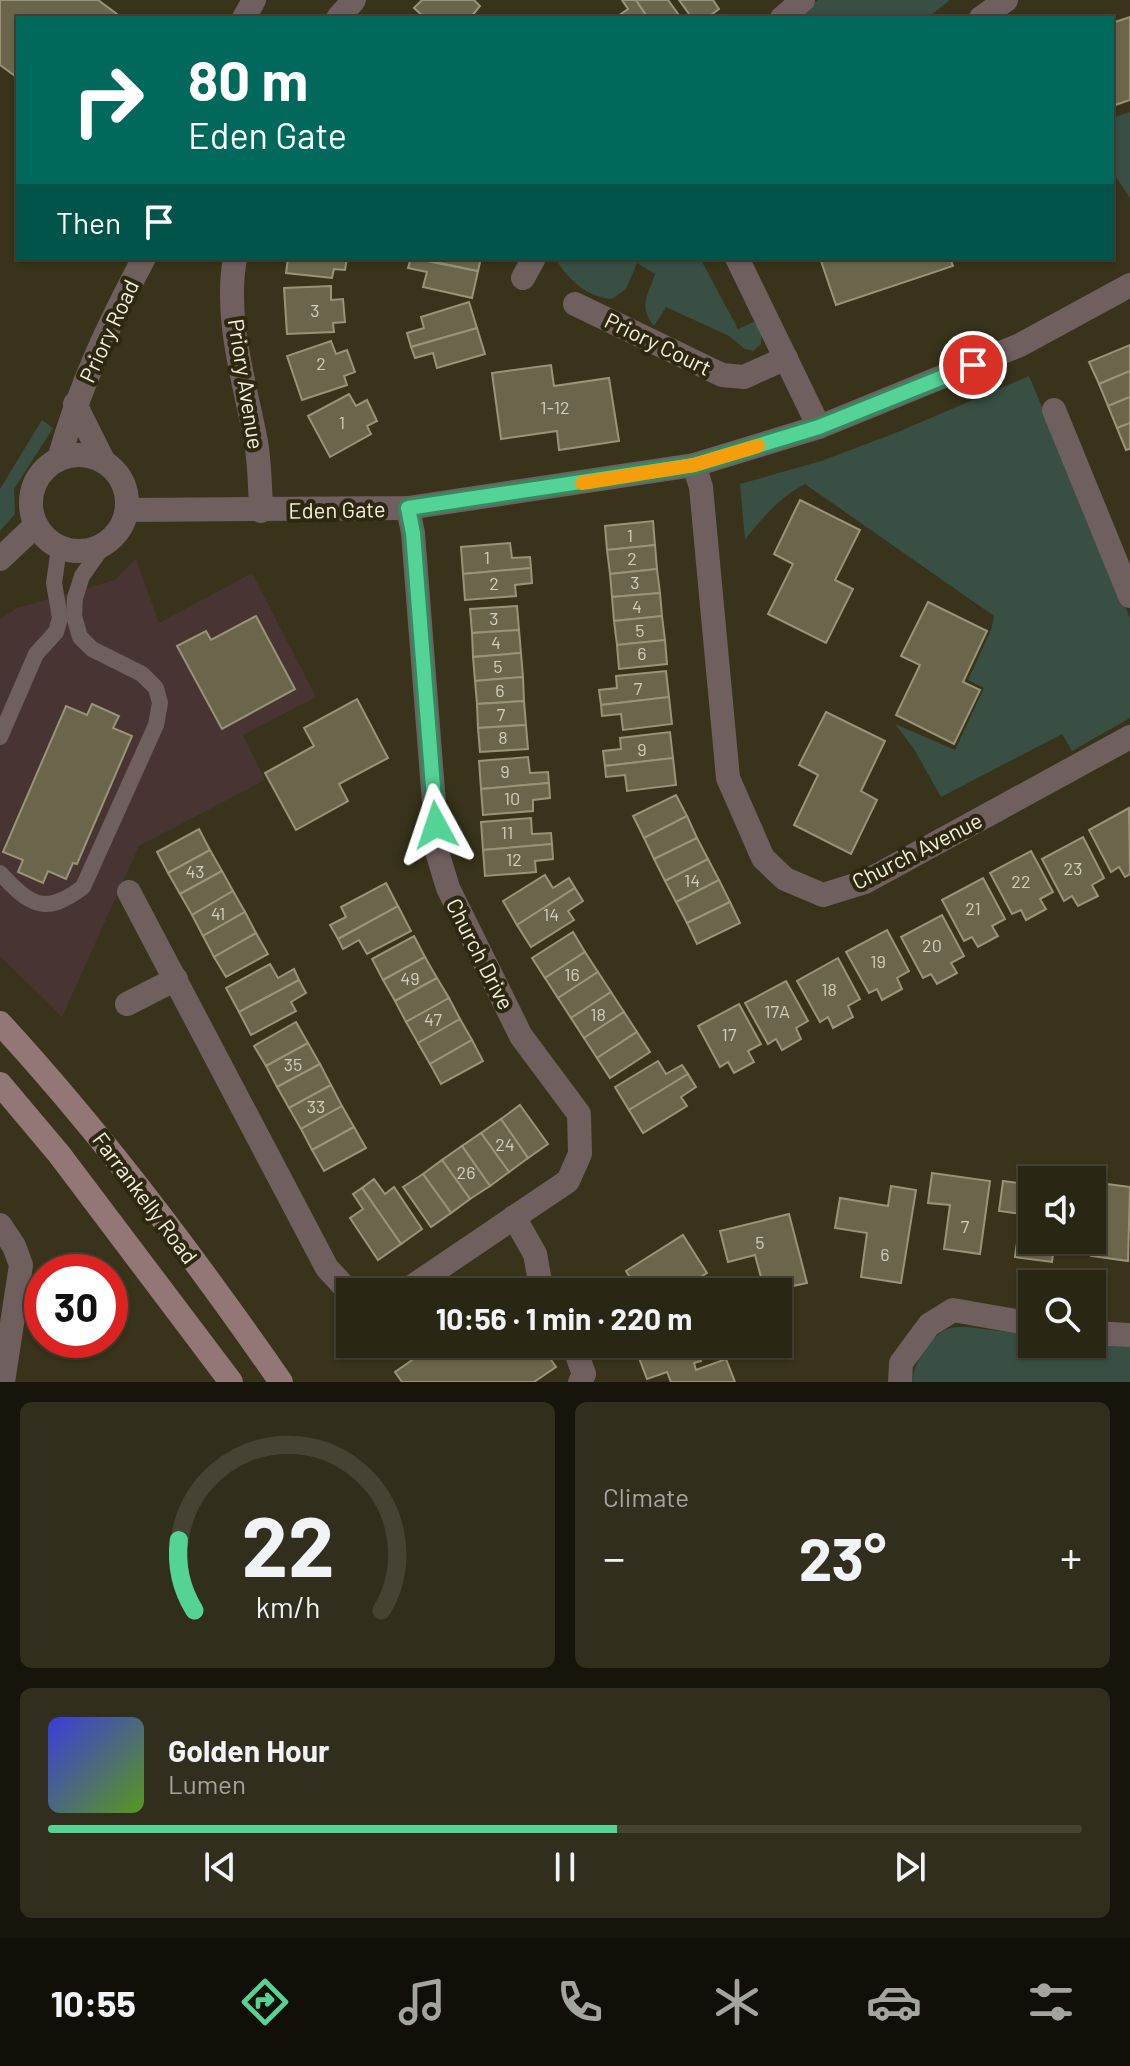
<!DOCTYPE html>
<meta charset="utf-8">
<style>
body{margin:0;font-family:Barlow,sans-serif;background:#322e1d;color:#f1f3f6;height:100vh;display:flex;flex-direction:column;font-size:30px;white-space:nowrap}
*{box-sizing:border-box;margin:0}
p{font-size:26px;color:#a5a5a0}
.icon{flex:none;width:44px;height:44px;fill:none;stroke:currentColor;stroke-width:2;stroke-linecap:round;stroke-linejoin:round}
.map{position:relative;height:1382px;overflow:hidden}
.side{display:flex;flex-direction:column;gap:20px;padding:20px;background:#17150b;flex:1}
.side>*{flex:none}
.banner{position:absolute;left:16px;top:16px;width:1098px;height:244px;border-radius:0px;box-shadow:0 2px 6px #0004,0 0 0 2px #464334;background:#00695c;color:#fff;overflow:hidden}
.buttons{position:absolute;left:1018px;top:1166px;display:grid;gap:16px}
.buttons a{display:grid;place-items:center;width:88px;height:88px;border-radius:0px;background:#2a2614;box-shadow:0 2px 6px #0004,0 0 0 2px #464334;font-size:40px}
.speed{position:absolute;left:24px;top:1254px;display:flex;gap:16px;font-size:40px;font-weight:700;text-align:center}
.speed>*{display:grid;place-content:center;width:104px;height:104px;border-radius:50%;background:#2a2614;box-shadow:0 2px 6px #0004,0 0 0 2px #464334;line-height:1}
.speed .limit{border:12px solid #d22;background:#fff;color:#111}
.pin{position:absolute;display:grid;place-items:center;width:68px;height:68px;color:#fff;margin:-34px;border:4px solid #fff;border-radius:50%;box-shadow:0 2px 8px #0007}
.me{position:absolute;width:88px;margin:-44px;rotate:355deg;stroke-linejoin:round;filter:drop-shadow(0 0 6px #0008)}
.turn{display:flex;align-items:center;gap:28px;height:168px;padding:0 40px;font-size:36px}
.turn .icon{width:104px;height:104px;stroke-width:2.5}
.turn b{display:block;font-size:56px;line-height:68px}
.then{display:flex;align-items:center;height:76px;padding:0 40px;background:#0003;gap:16px;font-size:30px}
.big{font-size:60px;font-weight:700;line-height:1.1}
.side .card{flex:1;display:flex;flex-direction:column;justify-content:center;gap:12px;min-width:0;padding:0 28px;border-radius:12px;background:#322e1d}
.side .dial{align-items:center;gap:0}
.dial svg{height:208px;overflow:visible;fill:none;stroke:#464334;stroke-width:7;stroke-linecap:round;text-anchor:middle}
.dial text{fill:#f1f3f6;stroke:none}
.song{display:flex;align-items:center;gap:24px}
.cover{width:96px;height:96px;border-radius:12px;background:linear-gradient(135deg,hsl(240 70% 55%),hsl(90 70% 35%))}
.played{height:8px;border-radius:4px;background:linear-gradient(90deg,#54d396 55%,#464334 55%)}
.keys{display:flex;justify-content:space-around;direction:ltr}
.heat{display:flex;justify-content:space-between;align-items:center;font-size:44px;direction:ltr}
.side .tiles{flex:1;display:grid;gap:20px;grid-template-columns:1fr 1fr}
.card:last-child{grid-column:span 2}
.trip{position:absolute;left:336px;top:1278px;width:456px;height:80px;border-radius:0px;background:#2a2614;box-shadow:0 2px 6px #0004,0 0 0 2px #464334;font-weight:700;line-height:80px;text-align:center}
.dock{display:flex;height:128px;justify-content:space-around;align-items:center;background:#110f08;color:#a5a5a0}
.dock .icon{width:56px;height:56px}
.dock .current{color:#54d396}
.dock b{font-size:36px;color:#f1f3f6}
.map>svg:first-child{display:block}
.commercial{fill:#493434}
.green{fill:#394f44}
.building{fill:#6b664b;stroke:#999377;stroke-width:2}
.lines{fill:none;stroke-linecap:round;stroke-linejoin:round}
.lane{stroke:#705f5f;stroke-width:16}
.street{stroke:#705f5f;stroke-width:24}
.secondary{stroke:#937777;stroke-width:24}
.route-casing{stroke:#378962;stroke-width:20}
.route{stroke:#54d396;stroke-width:14}
.slow{stroke:#f59e0b;stroke-width:14}
.labels{text-anchor:middle;stroke-width:8;stroke-linejoin:round;paint-order:stroke}
.number-label{font-size:18px;fill:#d1cebc}
.street-label{font-size:22px;fill:#f3f0e1;stroke:#2e2810}
</style>
<div class="map">
<svg width="1130" height="1382" viewBox="0 0 1130 1382">
<rect width="100%" height="100%" fill="#38331a"/>
<!-- commercial -->
<polygon class="commercial" points="136,559 159,623 252,573 316,697 243,735 265,780 139,846 62,1017 0,956 0,619 17,608 115,580"/>
<!-- green -->
<g class="green">
<polygon points="818,0 950,0 927,18 794,18"/>
<polygon points="1130,112 1130,198 1112,171 1112,118"/>
<path d="M555 258H700L738 329 756 321 762 331 761 344 753 351 745 349 729 336 666 307 654 326C638 306 648 296 655 274L637 263 626 289 612 299C587 297 568 280 555 258Z"/>
<path d="M1029 376 1130 618V718L1072 751 1062 734 941 797 914 749 895 724 955 750 984 688 968 680 991 630 994 616 805 484C780 497 762 518 745 540L740 484 821 461 893 434Z"/>
<polygon points="42,420 53,428 14,489 15,514 0,531 0,489"/>
<path d="M967 1327 1032 1335V1344L1130 1345V1382H912C914 1363 929 1337 947 1329 953 1327 961 1327 967 1327Z"/>
</g>
<!-- building -->
<g class="building">
<polygon points="0,0 98,0 121,17 18,18 18,78 0,65"/>
<polygon points="422,0 474,0 480,6 471,17 472,18 425,18 414,8"/>
<polygon points="622,0 636,0 648,18 615,18 628,9"/>
<polygon points="636,0 668,0 681,18 648,18"/>
<polygon points="679,0 713,0 719,9 707,18 692,18"/>
<polygon points="1130,17 1130,100 1112,106 1112,23"/>
<polygon points="288,258 347,258 345,270 334,269 332,278 286,273"/>
<polygon points="411,258 478,271 472,298 423,287 427,272 408,268"/>
<polygon points="416,258 481,258 478,271"/>
<polygon points="820,258 950,258 953,266 836,305"/>
<polygon points="331,286 331,300 343,299 345,322 333,323 334,332 287,334 284,288"/>
<polygon points="469,302 477,328 411,347 407,333 424,328 421,317"/>
<polygon points="477,328 485,354 437,368 433,353 415,358 411,347"/>
<polygon points="331,341 336,354 347,350 355,372 344,376 347,385 302,400 287,356"/>
<polygon points="1130,345 1130,371 1099,384 1089,362"/>
<polygon points="551,365 554,386 609,378 619,441 559,450 557,431 501,439 492,373"/>
<polygon points="1130,371 1130,397 1108,406 1099,384"/>
<polygon points="349,394 356,406 367,400 377,421 367,426 371,434 330,457 308,416"/>
<polygon points="1130,397 1130,423 1117,428 1108,406"/>
<polygon points="1130,423 1130,449 1126,450 1117,428"/>
<polygon points="800,500 860,530 835,580 853,589 826,643 768,614 793,564 774,554"/>
<polygon points="653,521 655,545 607,550 605,526"/>
<polygon points="510,543 512,558 530,557 531,568 463,574 461,547"/>
<polygon points="655,545 657,569 610,574 607,550"/>
<polygon points="531,568 532,583 515,585 516,596 465,600 463,574"/>
<polygon points="657,569 660,593 612,597 610,574"/>
<polygon points="660,593 662,616 614,621 612,597"/>
<polygon points="928,602 987,631 963,682 980,690 954,744 896,715 920,665 901,656"/>
<polygon points="517,606 519,630 472,633 470,609"/>
<polygon points="256,616 295,689 222,729 177,646 206,631 211,640"/>
<polygon points="662,616 665,640 617,645 614,621"/>
<polygon points="519,630 521,653 473,657 472,633"/>
<polygon points="665,640 667,664 619,669 617,645"/>
<polygon points="521,653 523,677 475,681 473,657"/>
<polygon points="666,671 669,697 601,705 599,690 617,688 616,676"/>
<polygon points="523,677 524,701 477,704 475,681"/>
<polygon points="669,697 672,724 623,730 621,714 602,716 601,705"/>
<polygon points="357,699 388,758 339,784 348,801 296,830 265,773 314,746 304,728"/>
<polygon points="524,701 526,725 478,728 477,704"/>
<polygon points="92,704 119,716 113,728 132,736 77,864 73,863 66,879 48,871 43,883 18,872 23,860 3,852 66,706 87,715"/>
<polygon points="826,712 885,741 861,791 877,800 851,854 794,825 818,775 799,765"/>
<polygon points="526,725 528,749 480,752 478,728"/>
<polygon points="670,732 673,758 605,766 603,751 621,749 620,738"/>
<polygon points="528,757 530,773 548,772 549,783 481,789 479,761"/>
<polygon points="673,758 676,785 627,791 625,775 606,777 605,766"/>
<polygon points="549,783 550,798 533,800 533,811 483,815 481,789"/>
<polygon points="676,795 687,816 644,838 633,816"/>
<polygon points="1129,808 1130,874 1125,877 1119,867 1111,872 1089,830"/>
<polygon points="687,816 697,838 654,859 644,838"/>
<polygon points="531,818 532,834 551,833 552,844 483,850 481,822"/>
<polygon points="199,829 210,850 168,873 157,852"/>
<polygon points="1083,837 1104,878 1092,885 1098,896 1078,906 1072,896 1064,901 1042,859"/>
<polygon points="697,838 708,859 665,881 654,859"/>
<polygon points="552,844 553,859 535,861 536,872 485,876 483,850"/>
<polygon points="210,850 222,871 180,894 168,873"/>
<polygon points="1031,851 1053,892 1040,899 1046,909 1026,920 1021,910 1012,914 990,873"/>
<polygon points="708,859 719,880 676,902 665,881"/>
<polygon points="222,871 233,891 192,915 180,894"/>
<polygon points="545,875 553,888 569,878 575,888 517,925 503,901"/>
<polygon points="983,878 1005,919 992,926 998,936 978,947 972,937 964,941 942,900"/>
<polygon points="719,880 730,902 687,923 676,902"/>
<polygon points="386,883 398,906 338,939 330,925 346,917 341,907"/>
<polygon points="575,888 583,901 568,911 574,920 531,947 517,925"/>
<polygon points="233,891 245,912 203,936 192,915"/>
<polygon points="730,902 740,923 697,944 687,923"/>
<polygon points="398,906 411,931 367,954 359,940 343,949 338,939"/>
<polygon points="245,912 256,933 214,957 203,936"/>
<polygon points="942,915 964,956 951,963 957,973 937,984 931,974 923,978 901,937"/>
<polygon points="887,930 909,971 897,978 902,989 882,1000 877,989 869,993 846,952"/>
<polygon points="573,932 585,952 545,978 532,958"/>
<polygon points="256,933 268,954 226,977 214,957"/>
<polygon points="414,936 425,957 383,980 372,959"/>
<polygon points="585,952 598,972 558,998 545,978"/>
<polygon points="425,957 437,978 395,1001 383,980"/>
<polygon points="838,958 860,999 848,1006 853,1017 833,1028 828,1017 820,1022 797,981"/>
<polygon points="270,964 278,978 294,969 299,980 239,1012 226,988"/>
<polygon points="598,972 611,992 571,1018 558,998"/>
<polygon points="437,978 449,998 406,1022 395,1001"/>
<polygon points="299,980 306,993 291,1002 296,1011 251,1035 239,1012"/>
<polygon points="786,981 808,1021 796,1028 801,1039 782,1050 776,1039 768,1044 745,1003"/>
<polygon points="611,992 624,1012 584,1038 571,1018"/>
<polygon points="449,998 460,1019 418,1043 406,1022"/>
<polygon points="739,1004 761,1044 748,1051 754,1062 734,1073 728,1062 720,1067 698,1026"/>
<polygon points="624,1012 637,1032 597,1058 584,1038"/>
<polygon points="460,1019 472,1040 430,1064 418,1043"/>
<polygon points="296,1022 308,1043 266,1066 254,1046"/>
<polygon points="637,1032 650,1052 610,1078 597,1058"/>
<polygon points="472,1040 483,1061 441,1084 430,1064"/>
<polygon points="308,1043 320,1064 277,1087 266,1066"/>
<polygon points="658,1061 666,1074 682,1065 688,1074 629,1110 615,1087"/>
<polygon points="320,1064 331,1085 289,1108 277,1087"/>
<polygon points="688,1074 696,1087 681,1097 687,1106 643,1133 629,1110"/>
<polygon points="331,1085 342,1106 301,1129 289,1108"/>
<polygon points="520,1105 548,1144 528,1158 501,1119"/>
<polygon points="342,1106 354,1127 312,1150 301,1129"/>
<polygon points="501,1119 528,1158 509,1172 481,1133"/>
<polygon points="354,1127 366,1148 324,1171 312,1150"/>
<polygon points="481,1133 509,1172 490,1186 462,1146"/>
<polygon points="462,1146 490,1186 470,1199 442,1160"/>
<polygon points="442,1160 470,1199 451,1213 423,1174"/>
<polygon points="932,1173 990,1181 980,1254 944,1249 950,1205 928,1203"/>
<polygon points="423,1174 451,1213 431,1227 403,1187"/>
<polygon points="374,1179 385,1194 394,1187 422,1229 401,1244 362,1188"/>
<polygon points="1003,1181 1032,1185 1032,1240 1055,1240 1052,1262 1015,1257 1021,1214 999,1211"/>
<polygon points="1092,1182 1130,1187 1128,1261 1091,1256 1097,1213 1092,1212"/>
<polygon points="891,1186 916,1190 901,1283 861,1277 867,1233 835,1228 840,1198 888,1206"/>
<polygon points="362,1188 401,1244 378,1260 350,1218 363,1209 353,1194"/>
<polygon points="789,1214 807,1283 765,1292 755,1255 728,1262 720,1231"/>
<polygon points="683,1235 707,1273 686,1286 690,1292 644,1292 643,1290 639,1292 626,1271"/>
<polygon points="435,1344 540,1344 556,1367 534,1382 402,1382 395,1372"/>
<polygon points="652,1344 695,1344 701,1361 694,1363 696,1370 726,1359 735,1382 671,1382 667,1372 647,1379 636,1350"/>
</g>
<g class="lines">
<!-- lane -->
<g class="lane">
<polyline points="0,737 36,654 56,632 60,618 54,583 59,548"/>
<path d="M0 873C29 904 44 917 83 887L156 725 160 703 156 688 142 674 92 649 80 637 74 616 75 598 82 576 104 545"/>
</g>
<!-- street -->
<g class="street">
<polyline points="244,18 254,0"/>
<polyline points="338,18 354,0"/>
<polyline points="782,18 803,0"/>
<polyline points="981,18 1006,0"/>
<path d="M235 258C224 319 245 383 256 442 260 465 260 488 261 511"/>
<polyline points="737,258 819,427"/>
<polyline points="523,278 534,258"/>
<polyline points="575,304 722,375 744,377 786,358"/>
<polyline points="75,404 104,462"/>
<polyline points="1054,410 1130,596"/>
<circle cx="79" cy="503" r="48"/>
<path d="M59 459C80 385 108 326 144 258"/>
<polyline points="694,465 701,487 728,778 763,858 785,879 823,895 865,882 1130,737"/>
<polyline points="127,510 408,508 694,465 819,427 1020,345 1130,285"/>
<polyline points="0,559 36,525"/>
<polyline points="129,892 327,1268 350,1293"/>
<polyline points="127,1004 176,979"/>
<polyline points="514,1217 535,1254 542,1292"/>
<polyline points="0,1225 14,1246 21,1265 3,1382"/>
<polyline points="404,1292 568,1181 580,1154 579,1114 521,1036 448,888 438,855 413,533 408,508"/>
<polyline points="1092,1333 1130,1335"/>
<polyline points="573,1344 584,1374 580,1382"/>
<polyline points="900,1382 901,1363 929,1325 953,1310 1032,1324"/>
</g>
<!-- secondary -->
<g class="secondary">
<path d="M0 1023C103 1135 194 1257 281 1382"/>
<polyline points="0,1084 59,1154 231,1382"/>
</g>
</g>
<g class="lines">
<defs>
<polyline id="route" points="436,825 413,533 408,508 694,465 819,427 973,365"/>
</defs>
<!-- route casing -->
<use href="#route" class="route-casing"/>
<!-- route -->
<use href="#route" class="route"/>
<!-- slow -->
<polyline class="slow" points="582,483 694,465 758,446"/>
</g>
<g class="labels">
<!-- number labels -->
<g class="number-label">
<text x="315" y="317">3</text>
<text x="321" y="370">2</text>
<text x="555" y="414">1-12</text>
<text x="342" y="429">1</text>
<text x="630" y="542">1</text>
<text x="487" y="564">1</text>
<text x="632" y="565">2</text>
<text x="635" y="589">3</text>
<text x="494" y="590">2</text>
<text x="637" y="613">4</text>
<text x="494" y="625">3</text>
<text x="640" y="637">5</text>
<text x="496" y="649">4</text>
<text x="642" y="660">6</text>
<text x="498" y="673">5</text>
<text x="638" y="695">7</text>
<text x="500" y="697">6</text>
<text x="501" y="721">7</text>
<text x="503" y="744">8</text>
<text x="642" y="756">9</text>
<text x="505" y="778">9</text>
<text x="512" y="805">10</text>
<text x="507" y="839">11</text>
<text x="514" y="866">12</text>
<text x="1073" y="875">23</text>
<text x="195" y="878">43</text>
<text x="692" y="887">14</text>
<text x="1021" y="888">22</text>
<text x="973" y="915">21</text>
<text x="218" y="920">41</text>
<text x="551" y="921">14</text>
<text x="932" y="952">20</text>
<text x="878" y="968">19</text>
<text x="572" y="981">16</text>
<text x="410" y="985">49</text>
<text x="829" y="996">18</text>
<text x="777" y="1018">17A</text>
<text x="598" y="1021">18</text>
<text x="433" y="1026">47</text>
<text x="729" y="1041">17</text>
<text x="293" y="1071">35</text>
<text x="316" y="1113">33</text>
<text x="505" y="1151">24</text>
<text x="466" y="1179">26</text>
<text x="965" y="1233">7</text>
<text x="760" y="1249">5</text>
<text x="885" y="1261">6</text>
</g>
<!-- street labels -->
<g class="street-label">
<text transform="translate(109 331) rotate(-65)" y="8">Priory Road</text>
<text transform="translate(658 344) rotate(26)" y="8">Priory Court</text>
<text transform="translate(246 384) rotate(81)" y="8">Priory Avenue</text>
<text transform="translate(337 510) rotate(-1)" y="8">Eden Gate</text>
<text transform="translate(917 851) rotate(-27)" y="8">Church Avenue</text>
<text transform="translate(480 954) rotate(63)" y="8">Church Drive</text>
<text transform="translate(145 1198) rotate(53)" y="8">Farrankelly Road</text>
</g>
</g>
</svg>
<div class="buttons">
<a><svg class="icon" aria-label="sound" viewBox="0 0 24 24"><path d="M4 9h4l5-4v14l-5-4H4zM17 9q2 3 0 6"/></svg></a>
<a><svg class="icon" aria-label="search" viewBox="0 0 24 24"><circle cx="10" cy="10" r="6"/><path d="M15 15l6 6"/></svg></a>
</div>
<div class="speed"><div class="limit">30</div></div>
<div class="pin" style="left:973px;top:365px;background:#d93025"><svg class="icon" aria-label="arrive" viewBox="0 0 24 24"><path d="M6 21V4h12l-3 4 3 4H6"/></svg></div>
<svg class="me" style="left:436px;top:825px" viewBox="-20 -20 40 40"><path d="M0-17L14 15 0 8-14 15z" fill="#54d396" stroke="#fff" stroke-width="4"/></svg>
<div class="trip">10:56 · 1 min · 220 m</div>
<div class="banner">
<div class="turn"><svg class="icon" aria-label="right" viewBox="0 0 24 24"><path d="M7 20v-9h11M14 6l5 5-5 5"/></svg><div><b>80 m</b>Eden Gate</div></div>
<div class="then">Then<svg class="icon" aria-label="arrive" viewBox="0 0 24 24"><path d="M6 21V4h12l-3 4 3 4H6"/></svg></div>
</div>
</div>
<section class="side">
<div class="tiles">
<div class="card dial"><svg viewBox="0 0 100 80">
<path d="M14 69A42 42 0 1 1 86 69"/>
<path d="M14 69A42 42 0 0 1 8 42" stroke="#54d396"/>
<text x="50" y="56" font-size="32" font-weight="700">22</text>
<text x="50" y="72" font-size="11">km/h</text>
</svg></div>
<div class="card"><p>Climate</p>
<div class="heat"><a>−</a><b class="big">23°</b><a>+</a></div>
</div>
<div class="card">
<div class="song"><i class="cover"></i><div><b>Golden Hour</b><p>Lumen</p></div></div>
<div class="played"></div>
<div class="keys"><svg class="icon" aria-label="previous" viewBox="0 0 24 24"><path d="M18 5L8 12l10 7zM5 5v14"/></svg><svg class="icon" aria-label="pause" viewBox="0 0 24 24"><path d="M8 5v14M16 5v14"/></svg><svg class="icon" aria-label="next" viewBox="0 0 24 24"><path d="M6 5l10 7-10 7zM19 5v14"/></svg></div>
</div>
</div>
</section>
<nav class="dock">
<b>10:55</b>
<svg class="icon current" aria-label="directions" viewBox="0 0 24 24"><path d="M12 3l9 9-9 9-9-9zM9 14v-3h6M13 9l2 2-2 2"/></svg>
<svg class="icon" aria-label="music" viewBox="0 0 24 24"><path d="M9 18V5l10-2v13"/><circle cx="6" cy="18" r="3"/><circle cx="16" cy="16" r="3"/></svg>
<svg class="icon" aria-label="phone" viewBox="0 0 24 24"><path d="M5 4h4l2 5-3 2q2 4 5 5l2-3 5 2v4C11 20 4 13 5 4z"/></svg>
<svg class="icon" aria-label="climate" viewBox="0 0 24 24"><path d="M12 3v18M4 7l16 10M4 17L20 7"/></svg>
<svg class="icon" aria-label="car" viewBox="0 0 24 24"><path d="M5 17H2v-5l4-1 3-4h7l3 4 3 1v5h-3M9 17h6M6 11h13"/><circle cx="7" cy="17" r="2"/><circle cx="17" cy="17" r="2"/></svg>
<svg class="icon" aria-label="filters" viewBox="0 0 24 24"><path d="M4 7h16M4 17h16"/><circle cx="9" cy="7" r="2"/><circle cx="15" cy="17" r="2"/></svg>
</nav>
